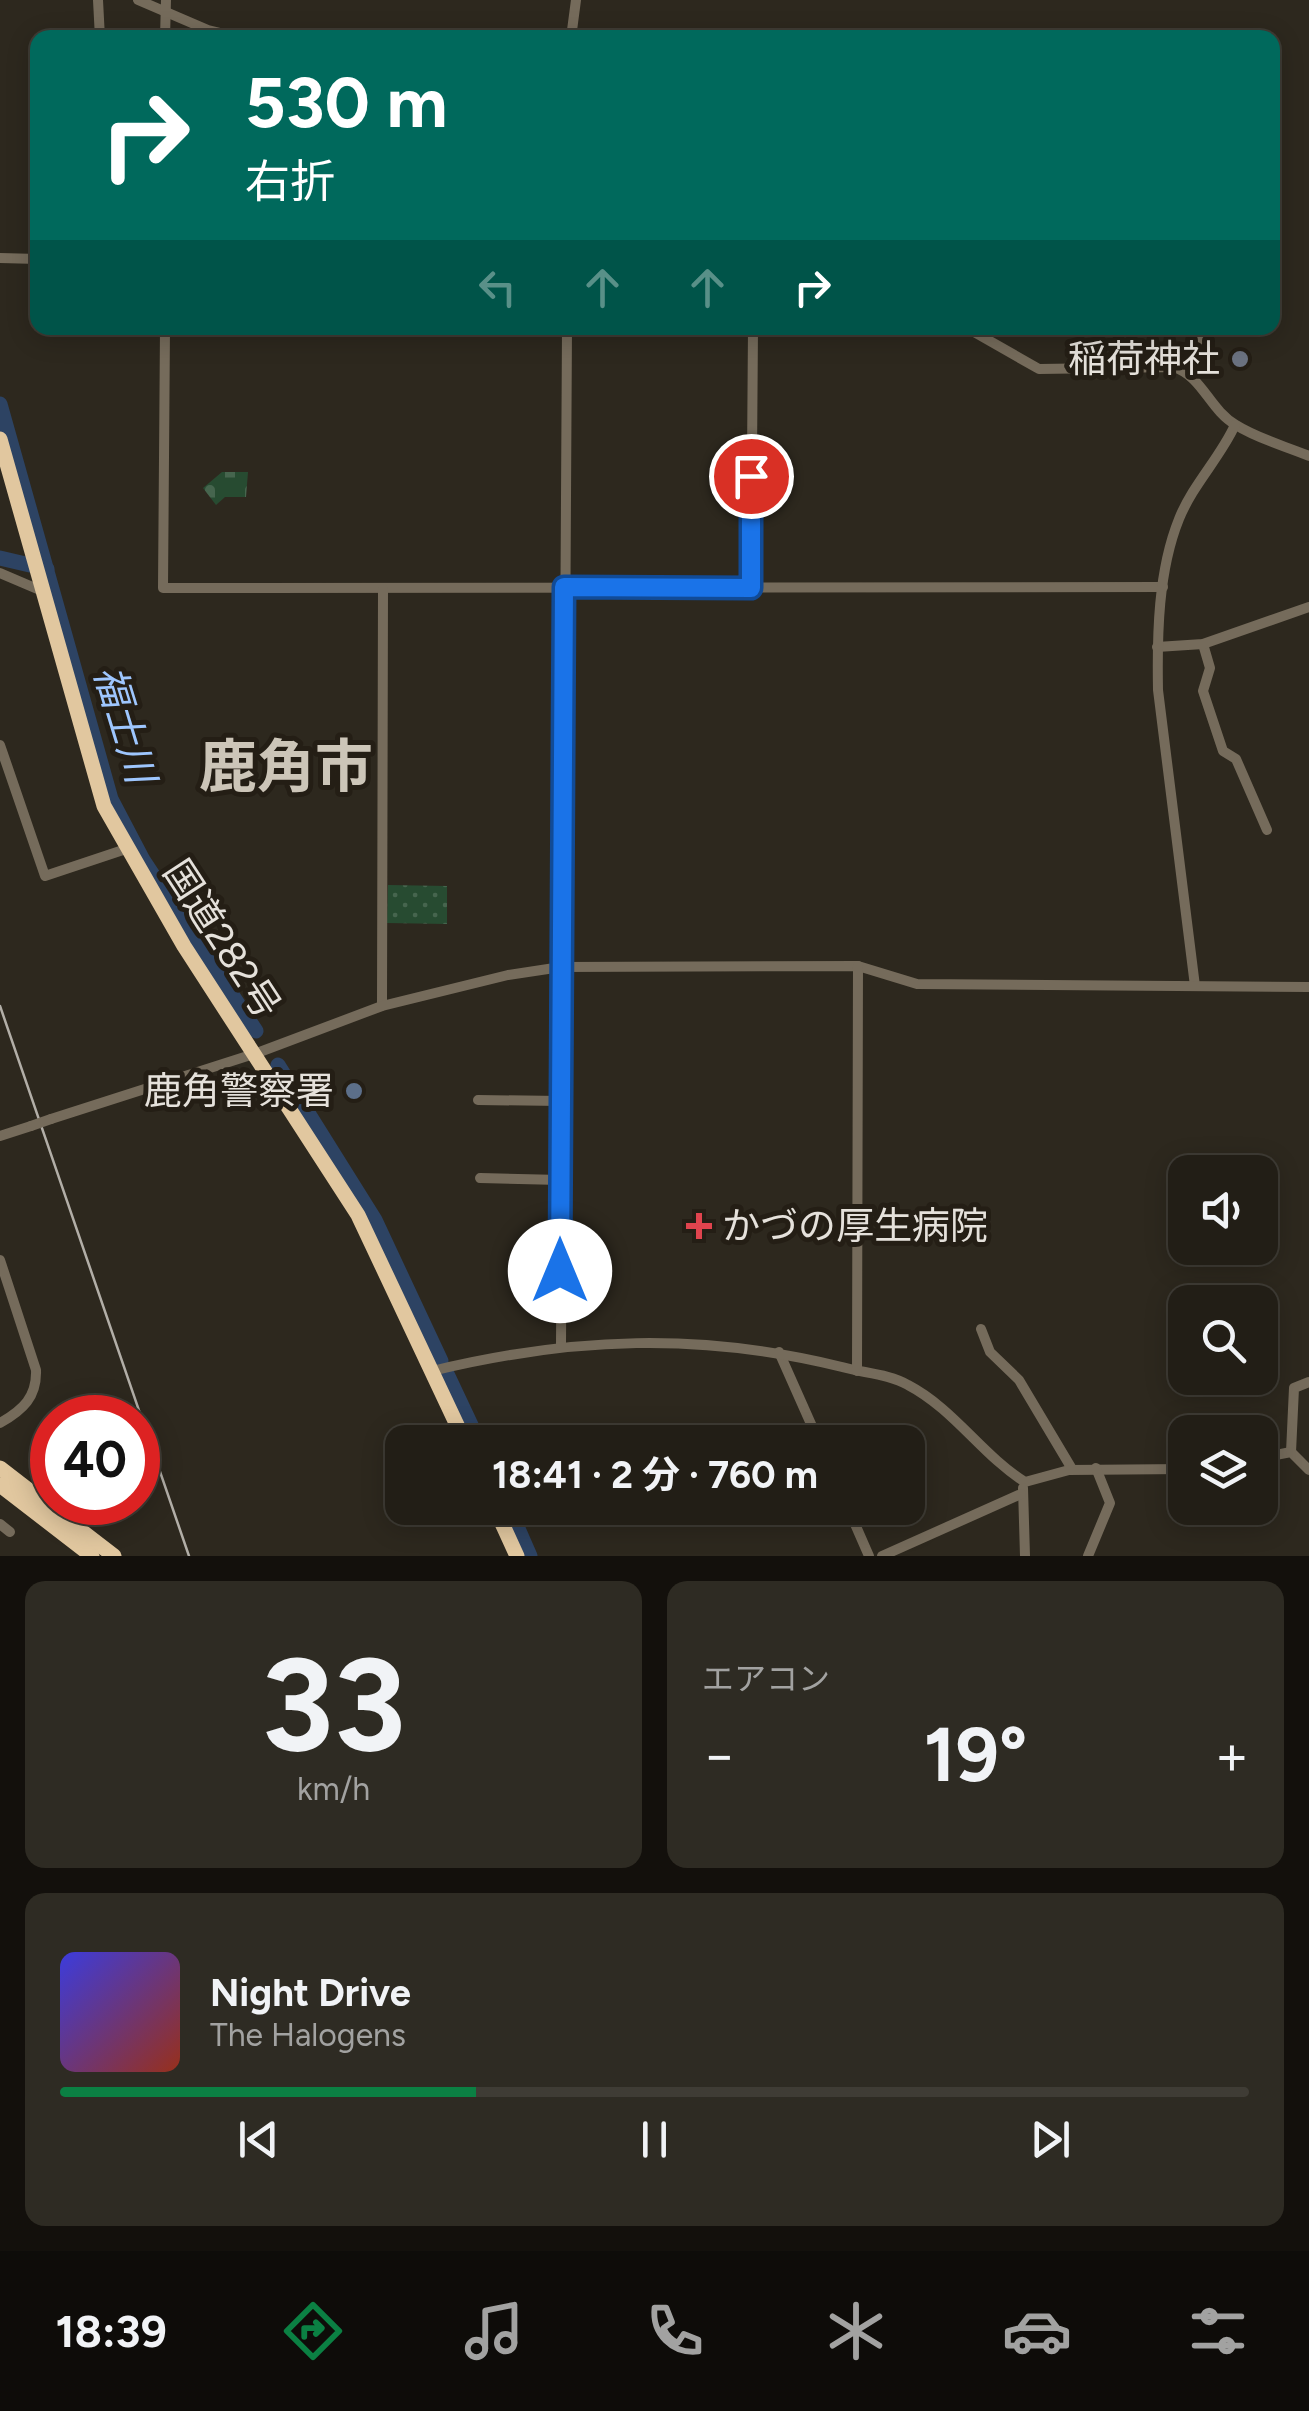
<!DOCTYPE html>
<html lang="ja">
<meta charset="utf-8">
<style>
body{margin:0;font-family:Figtree,"Noto Sans JP",sans-serif;background:#2e2b23;color:#f1f3f6;height:100vh;display:flex;flex-direction:column;font-size:38px;white-space:nowrap}
*{box-sizing:border-box;margin:0}
p{font-size:32px;color:#a2a2a1}
.icon{flex:none;width:55px;height:55px;fill:none;stroke:currentColor;stroke-width:2;stroke-linecap:round;stroke-linejoin:round}
.map{position:relative;height:1556px;overflow:hidden}
.drawer{display:flex;flex-direction:column;gap:25px;padding:25px;background:#13100c;flex:1}
.drawer>*{flex:none}
.hud{position:absolute;left:30px;top:30px;width:1250px;height:305px;border-radius:20px;box-shadow:0 5px 25px #0003,0 0 0 2px #3f3c35;background:#00695c;color:#fff;overflow:hidden}
.buttons{position:absolute;left:1168px;top:1155px;display:grid;gap:20px}
.buttons a{display:grid;place-items:center;width:110px;height:110px;border-radius:20px;background:#221e16;box-shadow:0 5px 25px #0003,0 0 0 2px #3f3c35;font-size:50px}
.speed{position:absolute;left:30px;top:1395px;display:flex;gap:20px;font-size:50px;font-weight:700;text-align:center}
.speed>*{display:grid;place-content:center;width:130px;height:130px;border-radius:50%;background:#221e16;box-shadow:0 5px 25px #0003,0 0 0 2px #3f3c35;line-height:1}
.speed .limit{border:15px solid #d22;background:#fff;color:#111}
.pin{position:absolute;display:grid;place-items:center;width:85px;height:85px;color:#fff;margin:-42px;border:5px solid #fff;border-radius:50%;box-shadow:0 2px 10px #0007}
.me{position:absolute;width:110px;margin:-55px;rotate:0deg;stroke-linejoin:round;filter:drop-shadow(0 0 8px #0008)}
.turn{display:flex;align-items:center;gap:35px;height:210px;padding:0 50px;font-size:45px}
.turn .icon{width:130px;height:130px;stroke-width:2.5}
.turn b{display:block;font-size:70px;line-height:85px}
.lanes{display:flex;align-items:center;height:95px;padding:0 50px;background:#0003;justify-content:center;gap:50px;direction:ltr}
.lanes .off{opacity:.35}
.big{font-size:75px;font-weight:700;line-height:1.1}
.drawer .widget{flex:1;display:flex;flex-direction:column;justify-content:center;gap:15px;min-width:0;padding:0 35px;border-radius:20px;background:#2e2b23}
.drawer .dial{align-items:center;gap:0}
.dial b{font-size:130px;line-height:1}
.song{display:flex;align-items:center;gap:30px}
.cover{width:120px;height:120px;border-radius:15px;background:linear-gradient(135deg,hsl(240 70% 55%),hsl(10 70% 35%))}
.played{height:10px;border-radius:5px;background:linear-gradient(90deg,#0b8043 35%,#3f3c35 35%)}
.keys{display:flex;justify-content:space-around;direction:ltr}
.heat{display:flex;justify-content:space-between;align-items:center;font-size:55px;direction:ltr}
.drawer .tiles{flex:1;display:grid;gap:25px;grid-template-columns:1fr 1fr}
.widget:last-child{grid-column:span 2}
.trip{position:absolute;left:385px;top:1425px;width:540px;height:100px;border-radius:20px;background:#221e16;box-shadow:0 5px 25px #0003,0 0 0 2px #3f3c35;font-weight:700;line-height:100px;text-align:center}
.menu{display:flex;height:160px;justify-content:space-around;align-items:center;background:#0e0c09;color:#a2a2a1}
.menu .icon{width:70px;height:70px}
.menu .selected{color:#0b8043}
.menu b{font-size:45px;color:#f1f3f6}
.map>svg:first-child{display:block}
.grass{fill:url(#grass-dots)}
.cemetery{fill:url(#cemetery-stones)}
.lines{fill:none;stroke-linecap:round;stroke-linejoin:round}
.river{stroke:#2d4363;stroke-width:15}
.minor{stroke:#756b5b;stroke-width:10}
.highway{stroke:#e1c79f;stroke-width:15}
.rail{stroke:#b2aea7;stroke-width:2.5}
.minor-bridge{stroke:#756b5b;stroke-width:10}
.route-casing{stroke:#114b97;stroke-width:25}
.route{stroke:#1a73e8;stroke-width:18}
.worship-dot{fill:#6b7280;stroke:#241e15;stroke-width:4}
.service-dot{fill:#5c6f8a;stroke:#241e15;stroke-width:4}
.health-dot{fill:#e0444e;stroke:#241e15;stroke-width:4}
.labels{text-anchor:middle;stroke-width:10;stroke-linejoin:round;paint-order:stroke}
.poi-label{font-size:38px;fill:#e5e1db;stroke:#241e15;text-anchor:end}
.street-label{font-size:38px;fill:#e5e1db;stroke:#241e15}
.water-label{font-size:40px;font-style:italic;fill:#9ec6fe;stroke:#241e15}
.town-label{font-size:58px;font-weight:bold;fill:#ccc5b8;stroke:#241e15}
</style>
<div class="map">
<svg width="1309" height="1556" viewBox="0 0 1309 1556">
<defs>
<pattern id="grass-dots" width="8" height="8" patternUnits="userSpaceOnUse" patternTransform="scale(2.5)"><rect width="8" height="8" fill="#274b31"/><path d="M2 2h.1M6 6h.1" fill="none" stroke="#46654e" stroke-width="1.8" stroke-linecap="round"/></pattern>
<pattern id="cemetery-stones" width="16" height="16" patternUnits="userSpaceOnUse" patternTransform="scale(2.5)"><rect width="16" height="16" fill="#274b31"/><path d="M2 7V4a2 2 0 0 1 4 0v3zM10 15v-3a2 2 0 0 1 4 0v3z" fill="#46654e"/></pattern>
</defs>
<rect width="100%" height="100%" fill="#2d281e"/>
<!-- grass -->
<polygon class="grass" points="388,885 447,886 447,924 387,923"/>
<!-- cemetery -->
<polygon class="cemetery" points="222,472 248,472 246,497 225,497 216,505 203,488"/>
<g class="lines">
<!-- river -->
<g class="river">
<polyline points="0,404 111,799 143,860 256,1031"/>
<polyline points="0,558 47,569"/>
<polyline points="278,1065 375,1220 441,1361"/>
<polyline points="447,1374 479,1442"/>
<polyline points="509,1508 530,1556"/>
</g>
<!-- minor -->
<g class="minor">
<polyline points="98,0 100,38"/>
<polyline points="138,0 208,30 241,38"/>
<polyline points="165,38 166,0"/>
<polyline points="571,38 576,0"/>
<polyline points="0,258 38,259"/>
<polyline points="165,328 163,588 1163,587"/>
<path d="M967 328 1039 369 1174 367C1203 377 1209 409 1236 425 1258 439 1285 446 1309 456"/>
<polyline points="1194,376 1201,328"/>
<polyline points="0,573 42,591"/>
<polyline points="751,588 753,328"/>
<polyline points="1203,644 1210,668 1203,691 1223,751 1236,759 1267,830"/>
<polyline points="1157,647 1203,644 1309,607"/>
<polyline points="0,745 45,876 126,849"/>
<path d="M1195 986 1158 690C1157 635 1158 571 1179 519 1193 484 1220 458 1235 425"/>
<polyline points="382,1006 383,589"/>
<polyline points="478,1100 560,1101"/>
<polyline points="51,1119 257,1053 382,1006 508,975 561,967 858,966 917,984 1309,987"/>
<polyline points="0,1136 31,1126"/>
<polyline points="480,1178 561,1180"/>
<path d="M0 1260 36 1370C37 1397 23 1410 0 1423"/>
<polyline points="981,1329 990,1352 1019,1380 1072,1469"/>
<polyline points="561,1345 567,328"/>
<polyline points="779,1352 819,1442"/>
<path d="M432 1371C572 1337 701 1332 842 1367 863 1373 889 1374 908 1385 954 1409 982 1455 1025 1482L1069 1470 1185 1469"/>
<polyline points="857,1371 858,966"/>
<polyline points="1291,1452 1294,1388 1309,1382"/>
<polyline points="1260,1458 1291,1452 1309,1470"/>
<polyline points="1023,1488 1025,1556"/>
<polyline points="848,1508 869,1556"/>
<polyline points="0,1524 10,1532"/>
<polyline points="882,1556 1021,1494"/>
<polyline points="1088,1556 1110,1503 1096,1468"/>
</g>
<!-- highway -->
<g class="highway">
<polyline points="0,439 104,806 184,946 358,1215 465,1442"/>
<polyline points="0,1468 114,1556"/>
<polyline points="0,1485 92,1556"/>
<polyline points="495,1508 517,1556"/>
</g>
<!-- rail -->
<polyline class="rail" points="0,1006 189,1556"/>
<!-- minor-bridge -->
<polyline class="minor-bridge" points="31,1126 51,1119"/>
</g>
<g class="lines">
<defs>
<polyline id="route" points="560,1271 564,587 751,588 751,476"/>
</defs>
<!-- route casing -->
<use href="#route" class="route-casing"/>
<!-- route -->
<use href="#route" class="route"/>
</g>
<!-- markers -->
<circle class="worship-dot" cx="1240" cy="359" r="10"/>
<circle class="service-dot" cx="354" cy="1091" r="10"/>
<path class="health-dot" d="M694 1211h10v10h10v10h-10v10h-10v-10h-10v-10h10z"/>
<g class="labels">
<!-- poi labels -->
<g class="poi-label">
<text x="1220" y="372">稲荷神社</text>
<text x="334" y="1104">鹿角警察署</text>
<text x="722" y="1239" text-anchor="start">かづの厚生病院</text>
</g>
<!-- street labels -->
<g class="street-label">
<text transform="translate(222 939) rotate(57)" y="13">国道282号</text>
</g>
<!-- water labels -->
<g class="water-label">
<text transform="translate(125 724) rotate(73)" y="14">福士川</text>
</g>
<!-- town labels -->
<g class="town-label">
<text x="286" y="787">鹿角市</text>
</g>
</g>
</svg>
<div class="buttons">
<a><svg class="icon" aria-label="sound" viewBox="0 0 24 24"><path d="M4 9h4l5-4v14l-5-4H4zM17 9q2 3 0 6"/></svg></a>
<a><svg class="icon" aria-label="search" viewBox="0 0 24 24"><circle cx="10" cy="10" r="6"/><path d="M15 15l6 6"/></svg></a>
<a><svg class="icon" aria-label="layers" viewBox="0 0 24 24"><path d="M12 4l9 5-9 5-9-5zM3 14l9 5 9-5"/></svg></a>
</div>
<div class="speed"><div class="limit">40</div></div>
<div class="pin" style="left:751px;top:476px;background:#d93025"><svg class="icon" aria-label="arrive" viewBox="0 0 24 24"><path d="M6 21V4h12l-3 4 3 4H6"/></svg></div>
<svg class="me" style="left:560px;top:1271px" viewBox="-20 -20 40 40"><circle r="19" fill="#fff"/><path d="M0-13L10 11 0 6-10 11z" fill="#1a73e8"/></svg>
<div class="trip">18:41 · 2 分 · 760 m</div>
<div class="hud">
<div class="turn"><svg class="icon" aria-label="right" viewBox="0 0 24 24"><path d="M7 20v-9h11M14 6l5 5-5 5"/></svg><div><b>530 m</b>右折</div></div>
<div class="lanes"><svg class="icon off" aria-label="left" viewBox="0 0 24 24"><path d="M17 20v-9H6M10 6l-5 5 5 5"/></svg><svg class="icon off" aria-label="ahead" viewBox="0 0 24 24"><path d="M12 20V5M6 11l6-6 6 6"/></svg><svg class="icon off" aria-label="ahead" viewBox="0 0 24 24"><path d="M12 20V5M6 11l6-6 6 6"/></svg><svg class="icon" aria-label="right" viewBox="0 0 24 24"><path d="M7 20v-9h11M14 6l5 5-5 5"/></svg></div>
</div>
</div>
<section class="drawer">
<div class="tiles">
<div class="widget dial"><b>33</b><p>km/h</p></div>
<div class="widget"><p>エアコン</p>
<div class="heat"><a>−</a><b class="big">19°</b><a>+</a></div>
</div>
<div class="widget">
<div class="song"><i class="cover"></i><div><b>Night Drive</b><p>The Halogens</p></div></div>
<div class="played"></div>
<div class="keys"><svg class="icon" aria-label="previous" viewBox="0 0 24 24"><path d="M18 5L8 12l10 7zM5 5v14"/></svg><svg class="icon" aria-label="pause" viewBox="0 0 24 24"><path d="M8 5v14M16 5v14"/></svg><svg class="icon" aria-label="next" viewBox="0 0 24 24"><path d="M6 5l10 7-10 7zM19 5v14"/></svg></div>
</div>
</div>
</section>
<nav class="menu">
<b>18:39</b>
<svg class="icon selected" aria-label="directions" viewBox="0 0 24 24"><path d="M12 3l9 9-9 9-9-9zM9 14v-3h6M13 9l2 2-2 2"/></svg>
<svg class="icon" aria-label="music" viewBox="0 0 24 24"><path d="M9 18V5l10-2v13"/><circle cx="6" cy="18" r="3"/><circle cx="16" cy="16" r="3"/></svg>
<svg class="icon" aria-label="phone" viewBox="0 0 24 24"><path d="M5 4h4l2 5-3 2q2 4 5 5l2-3 5 2v4C11 20 4 13 5 4z"/></svg>
<svg class="icon" aria-label="climate" viewBox="0 0 24 24"><path d="M12 3v18M4 7l16 10M4 17L20 7"/></svg>
<svg class="icon" aria-label="car" viewBox="0 0 24 24"><path d="M5 17H2v-5l4-1 3-4h7l3 4 3 1v5h-3M9 17h6M6 11h13"/><circle cx="7" cy="17" r="2"/><circle cx="17" cy="17" r="2"/></svg>
<svg class="icon" aria-label="filters" viewBox="0 0 24 24"><path d="M4 7h16M4 17h16"/><circle cx="9" cy="7" r="2"/><circle cx="15" cy="17" r="2"/></svg>
</nav>
